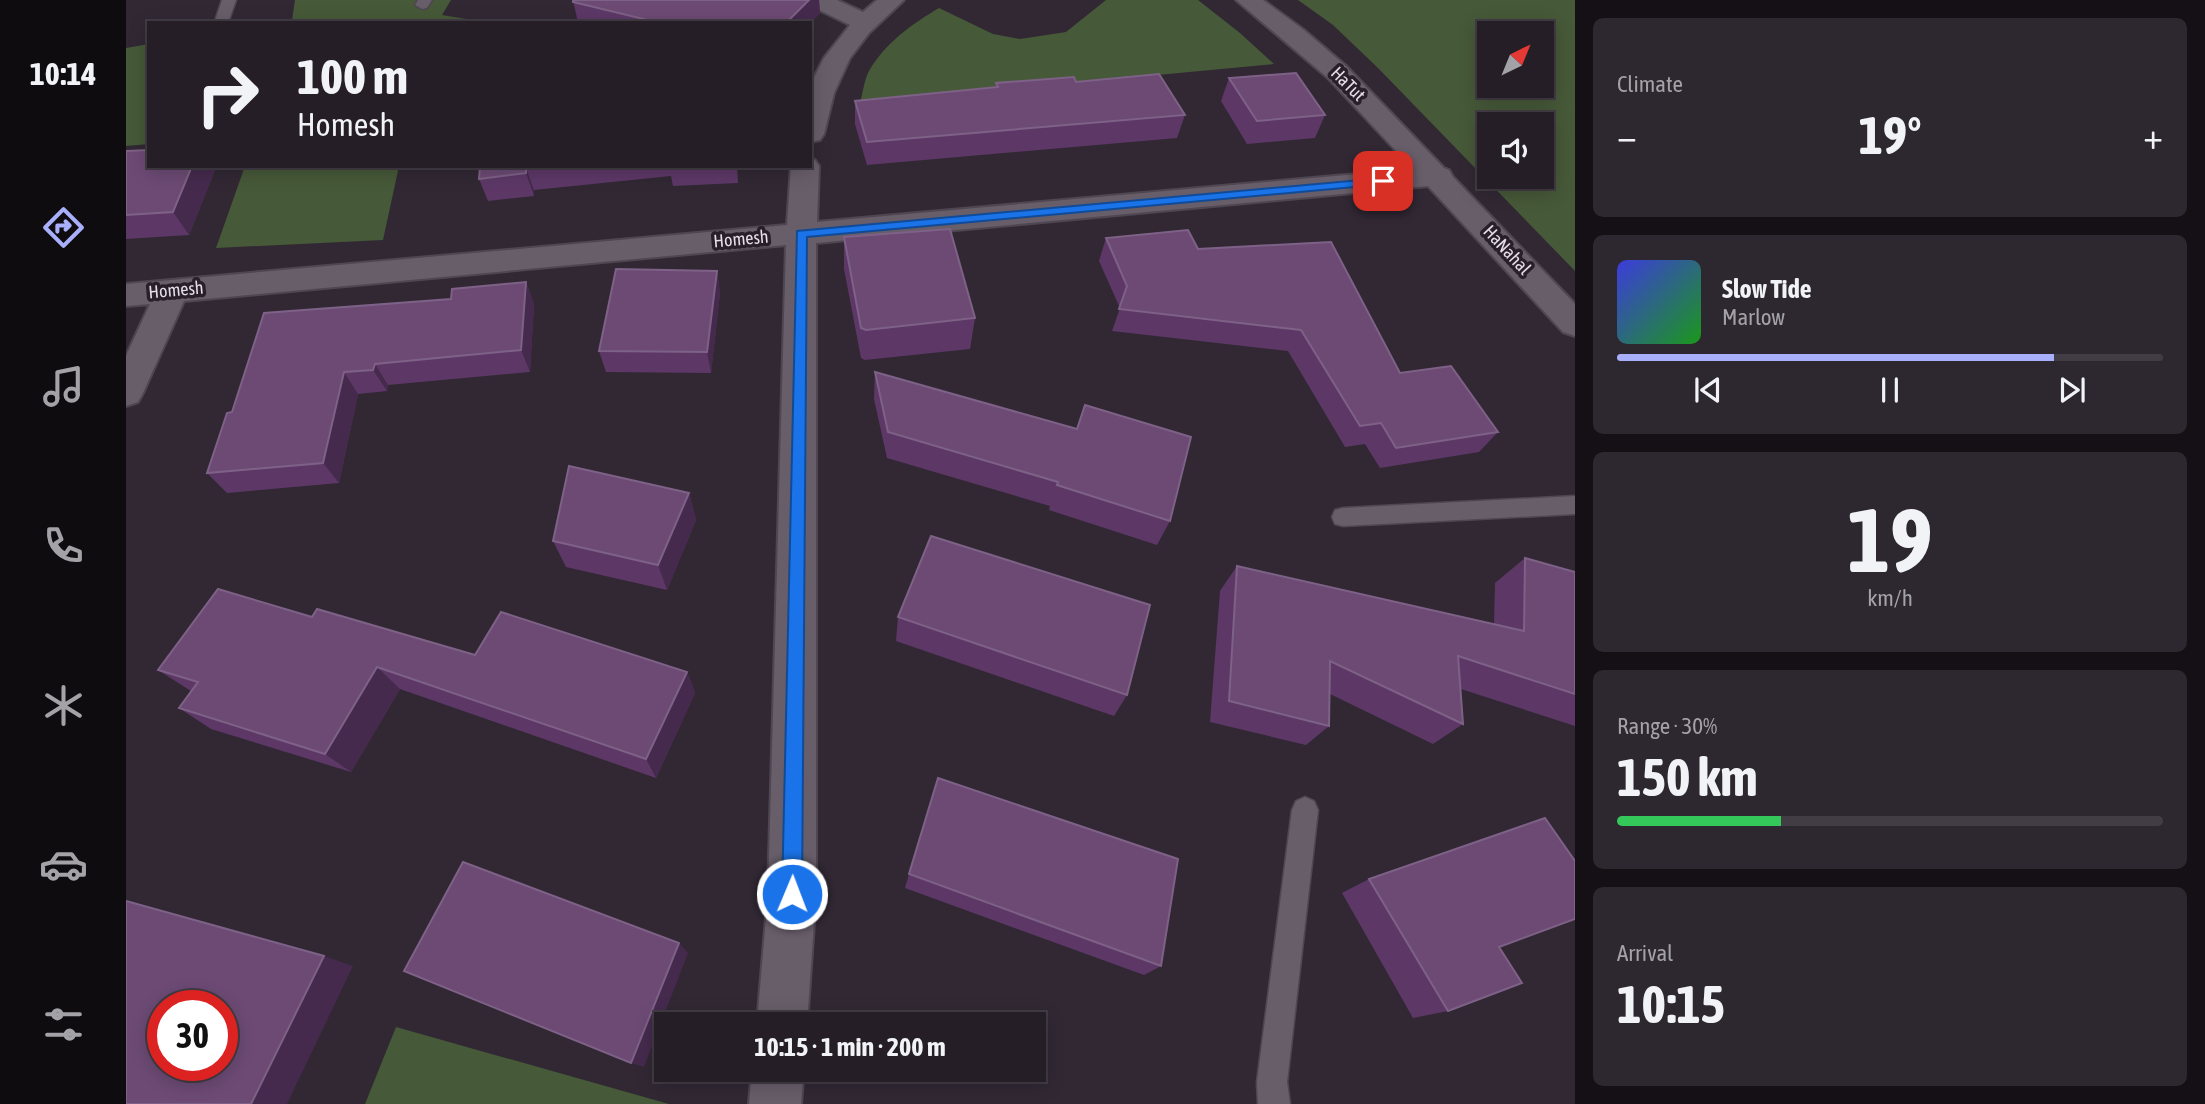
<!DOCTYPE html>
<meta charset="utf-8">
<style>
body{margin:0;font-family:"Asap Condensed",sans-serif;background:#2d272f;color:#f1f3f6;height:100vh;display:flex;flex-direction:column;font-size:26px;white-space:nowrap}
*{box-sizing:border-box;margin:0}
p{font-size:23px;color:#a3a2a7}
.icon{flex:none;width:38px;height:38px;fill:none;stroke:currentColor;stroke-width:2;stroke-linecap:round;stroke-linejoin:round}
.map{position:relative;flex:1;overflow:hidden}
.side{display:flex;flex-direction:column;gap:18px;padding:18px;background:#141015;width:630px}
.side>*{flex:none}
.guide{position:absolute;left:21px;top:21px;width:665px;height:147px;border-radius:0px;box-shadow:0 4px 18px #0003,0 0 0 2px #423c44;background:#251e27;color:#f1f3f6;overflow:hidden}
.needle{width:46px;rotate:43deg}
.fabs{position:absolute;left:1351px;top:21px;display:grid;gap:14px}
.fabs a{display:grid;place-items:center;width:77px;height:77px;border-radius:0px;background:#251e27;box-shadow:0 4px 18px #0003,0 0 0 2px #423c44;font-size:35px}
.speed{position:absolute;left:21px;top:990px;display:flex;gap:14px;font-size:35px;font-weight:700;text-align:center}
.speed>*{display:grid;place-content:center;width:91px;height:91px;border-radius:50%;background:#251e27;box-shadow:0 4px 18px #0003,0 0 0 2px #423c44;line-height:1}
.speed .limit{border:10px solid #d22;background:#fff;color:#111}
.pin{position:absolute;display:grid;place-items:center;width:60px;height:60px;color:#fff;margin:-30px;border-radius:14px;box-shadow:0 4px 10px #0006}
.me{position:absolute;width:77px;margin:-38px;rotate:1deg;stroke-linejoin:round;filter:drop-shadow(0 0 5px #0008)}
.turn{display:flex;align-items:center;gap:24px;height:147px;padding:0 35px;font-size:32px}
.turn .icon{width:91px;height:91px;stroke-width:2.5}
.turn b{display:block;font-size:49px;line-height:60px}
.big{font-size:52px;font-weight:700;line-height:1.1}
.side .card{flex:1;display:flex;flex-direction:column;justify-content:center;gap:10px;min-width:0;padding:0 24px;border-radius:10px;background:#2d272f}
.side .dial{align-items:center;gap:0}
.dial b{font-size:91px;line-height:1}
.song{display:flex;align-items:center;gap:21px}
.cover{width:84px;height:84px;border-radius:10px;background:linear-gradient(135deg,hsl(240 70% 55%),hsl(120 70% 35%))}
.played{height:7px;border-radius:4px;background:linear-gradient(90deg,#a8b0fc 80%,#423c44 80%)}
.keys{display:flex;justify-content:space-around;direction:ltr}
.heat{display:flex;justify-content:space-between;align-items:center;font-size:38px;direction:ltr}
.charge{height:10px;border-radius:5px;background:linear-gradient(90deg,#34c759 30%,#423c44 0)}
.trip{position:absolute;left:528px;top:1012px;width:392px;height:70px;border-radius:0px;background:#251e27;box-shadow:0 4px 18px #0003,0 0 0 2px #423c44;font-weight:700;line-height:70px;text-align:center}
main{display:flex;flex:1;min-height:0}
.tab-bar{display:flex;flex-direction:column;width:126px;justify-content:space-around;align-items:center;background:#0f0c10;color:#a3a2a7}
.tab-bar .icon{width:49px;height:49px}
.tab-bar .current{color:#a8b0fc}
.tab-bar b{font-size:32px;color:#f1f3f6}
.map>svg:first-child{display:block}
.green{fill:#465938;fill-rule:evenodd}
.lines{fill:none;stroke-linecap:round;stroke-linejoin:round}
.lane-casing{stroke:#4e4650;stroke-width:3}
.street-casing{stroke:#4e4650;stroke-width:4}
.lane{fill:#685e6a;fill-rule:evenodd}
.street{fill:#685e6a;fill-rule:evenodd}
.wall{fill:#5d3867}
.shaded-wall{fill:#452a4d}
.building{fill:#6c4a74;stroke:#7e6186;stroke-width:2;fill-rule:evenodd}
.route{fill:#1a73e8;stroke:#114b97;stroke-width:2}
.labels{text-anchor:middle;stroke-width:7;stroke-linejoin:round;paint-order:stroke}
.far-street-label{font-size:18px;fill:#e4dee6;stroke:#281f2a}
</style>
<main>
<nav class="tab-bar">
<b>10:14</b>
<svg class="icon current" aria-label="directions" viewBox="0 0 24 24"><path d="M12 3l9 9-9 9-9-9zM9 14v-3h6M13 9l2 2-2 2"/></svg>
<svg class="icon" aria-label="music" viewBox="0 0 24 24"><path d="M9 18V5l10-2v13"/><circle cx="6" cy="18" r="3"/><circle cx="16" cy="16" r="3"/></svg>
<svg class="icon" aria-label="phone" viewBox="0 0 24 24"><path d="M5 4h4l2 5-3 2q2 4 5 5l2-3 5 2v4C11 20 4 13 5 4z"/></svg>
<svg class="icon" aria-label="climate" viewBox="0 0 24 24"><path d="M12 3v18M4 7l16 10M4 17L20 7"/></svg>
<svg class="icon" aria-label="car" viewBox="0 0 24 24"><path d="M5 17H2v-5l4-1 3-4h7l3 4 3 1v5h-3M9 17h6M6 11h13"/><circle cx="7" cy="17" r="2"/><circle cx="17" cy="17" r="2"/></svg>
<svg class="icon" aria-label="filters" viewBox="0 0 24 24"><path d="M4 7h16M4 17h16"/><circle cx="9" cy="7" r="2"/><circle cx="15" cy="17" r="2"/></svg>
</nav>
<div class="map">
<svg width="1449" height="1104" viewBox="0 0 1449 1104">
<rect width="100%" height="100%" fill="#312834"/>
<!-- green -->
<g class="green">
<polygon points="169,0 325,0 316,15 365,23 149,23 166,20"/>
<path d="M980 0H1072L1114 33 1148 64 734 103C737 93 738 80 743 71 759 43 786 24 813 8L867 34 894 39 940 32Z"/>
<path d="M1172 0H1449V271L1252 68 1207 25ZM1363 33H1416V86H1363ZM1416 124V177H1363V124Z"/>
<polygon points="23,44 23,144 0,146 0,48"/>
<polygon points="119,166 273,166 257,240 90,248"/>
<polygon points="270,1027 543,1104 239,1104"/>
</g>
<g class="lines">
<defs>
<g id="lane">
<polygon points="96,0 110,0 102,23 89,21"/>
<polygon points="292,0 306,0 301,8 296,9 289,5"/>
<polygon points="1449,496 1449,514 1217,526 1209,524 1206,517 1209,510 1217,508"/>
<polygon points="1179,797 1188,801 1192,810 1161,1082 1164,1104 1132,1104 1131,1082 1166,810 1170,801"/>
</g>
<g id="street">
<polygon points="680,0 711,0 737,12 751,0 778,0 743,33 724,58 708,93 698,134 694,140 684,142 684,85 698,58 724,25 683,5"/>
<polygon points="1110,0 1137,0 1178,30 1220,66 1318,168 1323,170 1327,177 1449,304 1449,336 1437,332 1302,186 690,243 690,894 681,1024 631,1024 642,894 660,245 58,301 17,393 12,402 0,406 0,356 24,304 0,306 0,284 661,225 665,166 684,166 684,158 689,160 693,166 691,222 1287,169 1202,78"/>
<polygon points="626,1069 678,1069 675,1104 623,1104"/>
</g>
</defs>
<!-- lane casing -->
<use href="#lane" class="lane-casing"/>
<!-- street casing -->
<use href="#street" class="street-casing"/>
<!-- lane -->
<use href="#lane" class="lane"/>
<!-- street -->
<use href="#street" class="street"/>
</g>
<!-- wall -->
<g class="wall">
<polygon points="447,0 693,0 694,13 684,23 452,23"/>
<polygon points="1103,78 1199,115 1189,138 1121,144 1095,101"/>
<polygon points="950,82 1059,115 1051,138 741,165 729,124 729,101 869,87 870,83"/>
<polygon points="0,151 89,170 63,235 0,239"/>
<polygon points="354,166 611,166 612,183 547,186 545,176 408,190 408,196 362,201 353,179"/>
<polygon points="718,237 849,318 844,349 739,360 735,358 718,269"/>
<polygon points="980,238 1072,249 1274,373 1372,432 1353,452 1254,468 1239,444 1219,447 1162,351 986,331 994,308 973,261"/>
<polygon points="591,271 594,293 585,373 480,372 473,351"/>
<polygon points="400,282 408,304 404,372 262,385 261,391 232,394 213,483 101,493 81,473 106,412 325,299"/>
<polygon points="749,372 1044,521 1031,545 923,510 924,506 761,458 748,399"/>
<polygon points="563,493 570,520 541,590 440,567 427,541"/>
<polygon points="1399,558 1449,572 1449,726 1335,689 1337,724 1307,744 1204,694 1203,726 1180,745 1084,722 1094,591 1111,566 1368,624 1369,583"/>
<polygon points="186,617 349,655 561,672 569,693 530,778 274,689 225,772 85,729 53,708 65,691 32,670"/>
<polygon points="772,617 1001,695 988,716 770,641"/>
<polygon points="783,874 1035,966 1018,975 779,888"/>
<polygon points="1243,879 1373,947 1322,1011 1287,1018 1216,893"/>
</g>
<!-- shaded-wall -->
<g class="shaded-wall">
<polygon points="683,0 693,0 694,13 684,23 660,23"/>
<polygon points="66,166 86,166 89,170 63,235 47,212"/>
<polygon points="400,168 408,190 408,196 400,173"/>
<polygon points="591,271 594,293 585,373 581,352"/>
<polygon points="400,282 408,304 404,372 395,350"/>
<polygon points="249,364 262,385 261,391 247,370"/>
<polygon points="218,372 232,394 213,483 197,463"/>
<polygon points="563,493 570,520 541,590 532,565"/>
<polygon points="251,667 274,689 225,772 199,754"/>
<polygon points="561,672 569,693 530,778 520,759"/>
<polygon points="553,943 562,953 518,1067 505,1063"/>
<polygon points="198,956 227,966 161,1104 125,1104"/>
</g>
<!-- building -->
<g class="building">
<polygon points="447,0 683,0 660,23 534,23 447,2"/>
<polygon points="1170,73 1199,115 1131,121 1103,78"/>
<polygon points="1033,74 1059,115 741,142 729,101 872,87 870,83 948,77 950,82"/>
<polygon points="23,150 23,166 66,166 47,212 0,215 0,151"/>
<polygon points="354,166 412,166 400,168 400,173 353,179"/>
<polygon points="824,229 849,318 740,330 735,328 718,237"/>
<polygon points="1062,230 1072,249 1205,242 1274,373 1325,366 1372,432 1270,448 1255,423 1234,426 1175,330 993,309 1001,286 980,238"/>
<polygon points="490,269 591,271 581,352 473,351"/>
<polygon points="400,282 395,350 249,364 247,370 218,372 197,463 81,473 101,413 106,412 138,313 325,299 326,289"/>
<polygon points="749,372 951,429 959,405 1065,437 1044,521 931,485 932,482 762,432"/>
<polygon points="443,466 563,493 532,565 427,541"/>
<polygon points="805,536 1024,605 1001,695 772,617"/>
<polygon points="1399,558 1449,572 1449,694 1332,656 1337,724 1204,661 1203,726 1103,701 1111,566 1398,631"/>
<polygon points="92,589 186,617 191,609 349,655 375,612 561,672 520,759 251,667 199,754 53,708 72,682 32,670"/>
<polygon points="812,778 1052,859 1035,966 783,874"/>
<polygon points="1419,818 1449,861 1449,919 1373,947 1396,983 1322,1011 1243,879"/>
<polygon points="337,862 553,943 505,1063 278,971"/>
<path d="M0 901 198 956 125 1104H0ZM37 1006H96V1066H37Z"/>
</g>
<!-- route -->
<polygon class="route" points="1257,178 1263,181 1261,184 681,237 676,894 673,901 666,904 659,901 656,894 671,231"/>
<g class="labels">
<!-- far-street labels -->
<g class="far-street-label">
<text transform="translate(1222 84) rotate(45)" y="6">HaTut</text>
<text transform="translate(615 239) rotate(-5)" y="6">Homesh</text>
<text transform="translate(1381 250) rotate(47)" y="6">HaNahal</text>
<text transform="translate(50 290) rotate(-5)" y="6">Homesh</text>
</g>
</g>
</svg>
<div class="fabs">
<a><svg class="needle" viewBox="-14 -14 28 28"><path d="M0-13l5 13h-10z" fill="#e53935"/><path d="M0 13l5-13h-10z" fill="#a3a2a7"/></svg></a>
<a><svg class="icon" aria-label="sound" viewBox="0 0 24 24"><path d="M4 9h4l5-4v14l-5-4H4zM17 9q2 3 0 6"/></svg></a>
</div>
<div class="speed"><div class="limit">30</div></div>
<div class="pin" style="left:1257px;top:181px;background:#d93025"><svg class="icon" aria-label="arrive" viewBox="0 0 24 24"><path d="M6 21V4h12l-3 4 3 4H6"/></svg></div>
<svg class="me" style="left:666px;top:894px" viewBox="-20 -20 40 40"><circle r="17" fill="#1a73e8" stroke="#fff" stroke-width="3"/><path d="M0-11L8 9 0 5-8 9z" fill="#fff"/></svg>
<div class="trip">10:15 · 1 min · 200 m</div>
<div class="guide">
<div class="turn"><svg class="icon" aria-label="right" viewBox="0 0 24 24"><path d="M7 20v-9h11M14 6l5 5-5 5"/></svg><div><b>100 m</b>Homesh</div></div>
</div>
</div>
<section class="side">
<div class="card"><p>Climate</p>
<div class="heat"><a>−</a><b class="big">19°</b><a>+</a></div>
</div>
<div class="card">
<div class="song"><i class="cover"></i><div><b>Slow Tide</b><p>Marlow</p></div></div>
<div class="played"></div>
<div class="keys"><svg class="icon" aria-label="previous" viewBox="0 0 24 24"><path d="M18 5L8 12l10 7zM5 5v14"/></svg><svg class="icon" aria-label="pause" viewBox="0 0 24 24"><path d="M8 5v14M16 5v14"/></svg><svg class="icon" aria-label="next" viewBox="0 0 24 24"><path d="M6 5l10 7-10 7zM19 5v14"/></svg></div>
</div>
<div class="card dial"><b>19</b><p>km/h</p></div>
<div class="card"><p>Range · 30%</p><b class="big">150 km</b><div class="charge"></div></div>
<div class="card"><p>Arrival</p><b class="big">10:15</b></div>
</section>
</main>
